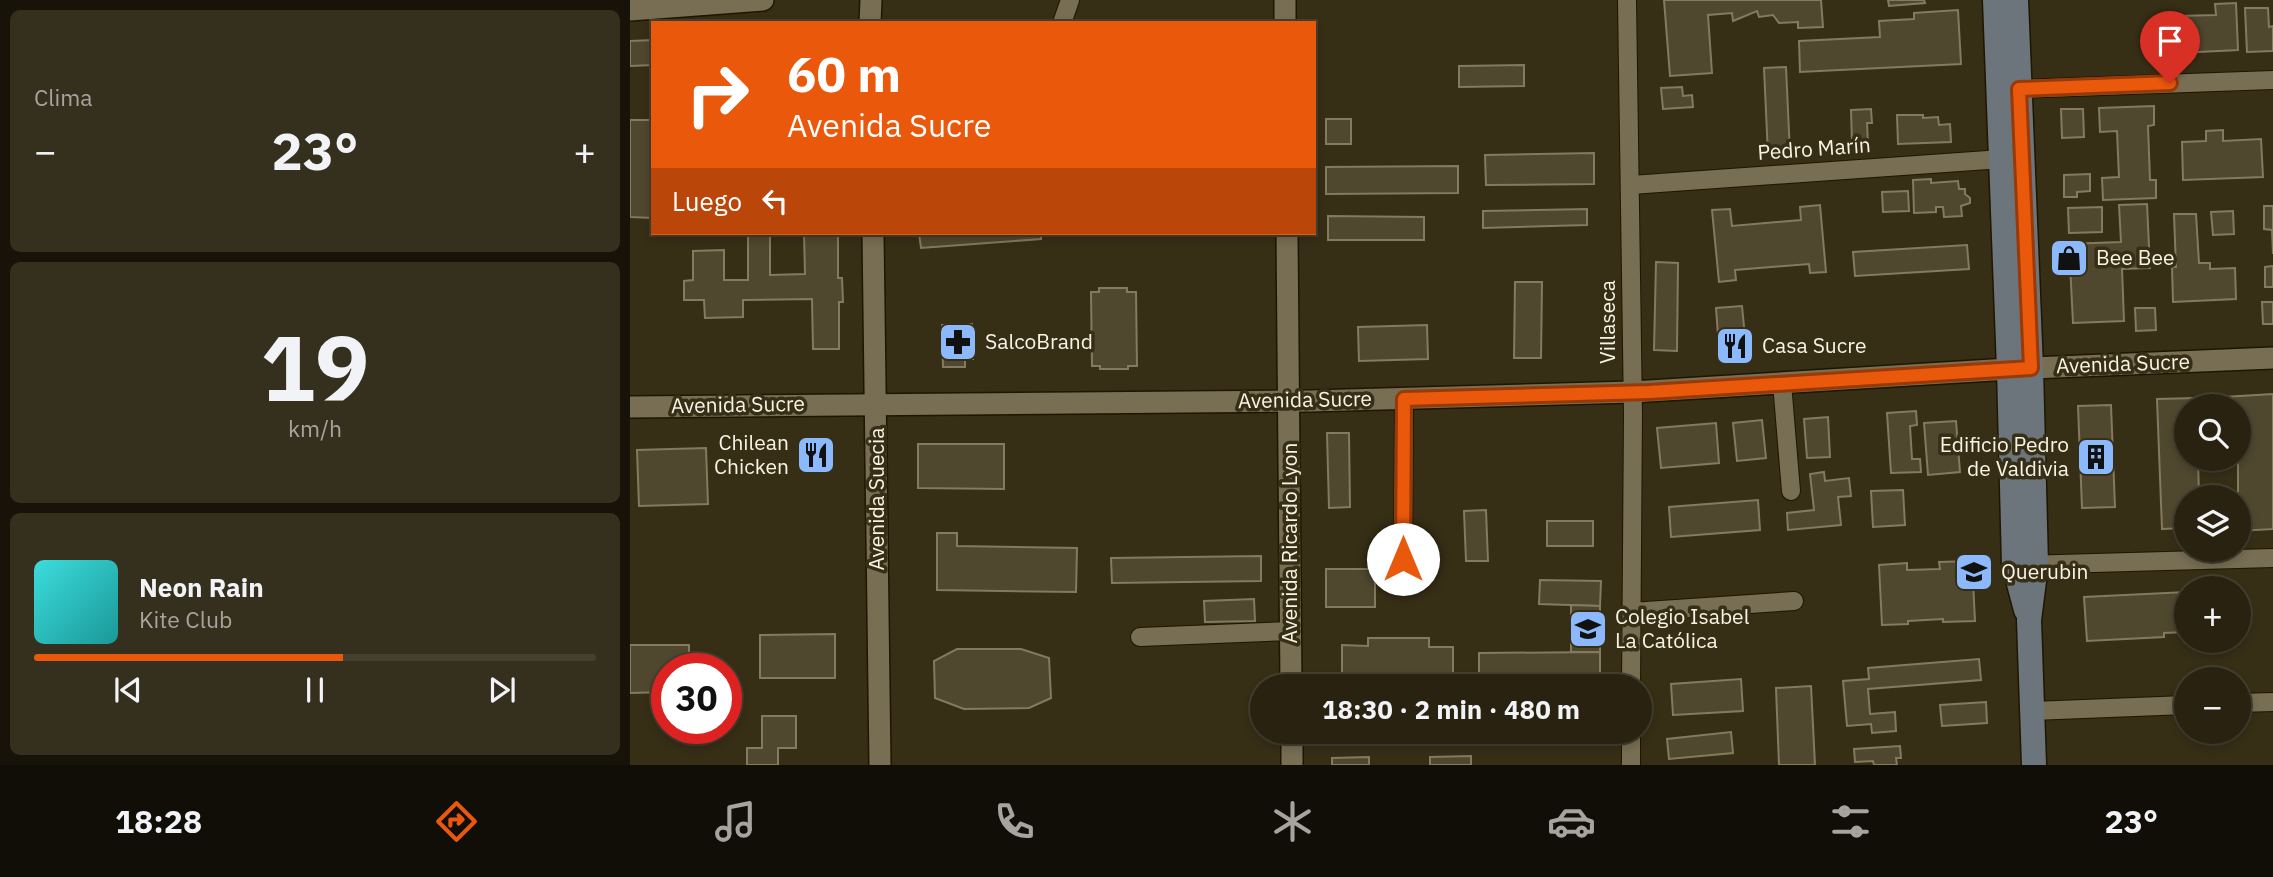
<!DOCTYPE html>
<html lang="es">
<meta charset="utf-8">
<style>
body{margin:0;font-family:"IBM Plex Sans",sans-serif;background:#352f1e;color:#f1f3f6;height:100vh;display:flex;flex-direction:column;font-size:26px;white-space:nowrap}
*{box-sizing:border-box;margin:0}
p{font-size:23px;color:#a5a49f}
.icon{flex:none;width:38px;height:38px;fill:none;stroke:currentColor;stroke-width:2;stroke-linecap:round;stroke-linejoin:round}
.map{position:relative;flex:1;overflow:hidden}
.drawer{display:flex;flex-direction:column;gap:10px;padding:10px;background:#171309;width:630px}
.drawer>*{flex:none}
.top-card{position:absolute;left:21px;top:21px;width:665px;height:214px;border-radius:0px;box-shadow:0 4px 10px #0003,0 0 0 2px #453f30;background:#ea580c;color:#fff;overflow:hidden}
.tools{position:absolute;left:1544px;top:394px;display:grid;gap:14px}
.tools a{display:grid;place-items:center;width:77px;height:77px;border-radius:50%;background:#292210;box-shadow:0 4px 10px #0003,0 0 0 2px #453f30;font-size:35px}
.speed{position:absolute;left:21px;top:653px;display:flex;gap:14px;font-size:35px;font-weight:700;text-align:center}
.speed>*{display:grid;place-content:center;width:91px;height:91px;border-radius:50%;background:#292210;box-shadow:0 4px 10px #0003,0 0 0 2px #453f30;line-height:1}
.speed .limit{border:10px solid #d22;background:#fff;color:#111}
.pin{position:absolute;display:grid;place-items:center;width:60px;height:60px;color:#fff;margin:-72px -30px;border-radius:50% 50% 50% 0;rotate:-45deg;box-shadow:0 0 7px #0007}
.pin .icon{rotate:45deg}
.me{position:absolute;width:77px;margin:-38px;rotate:0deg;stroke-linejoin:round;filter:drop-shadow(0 0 5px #0008)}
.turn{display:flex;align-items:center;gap:24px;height:147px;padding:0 21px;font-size:32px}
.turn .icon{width:91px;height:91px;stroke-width:2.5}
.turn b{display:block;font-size:49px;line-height:60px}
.then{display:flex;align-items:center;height:66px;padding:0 21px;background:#0003;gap:14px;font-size:26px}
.big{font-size:52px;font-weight:700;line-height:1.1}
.drawer .widget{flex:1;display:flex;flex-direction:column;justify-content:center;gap:10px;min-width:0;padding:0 24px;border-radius:10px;background:#352f1e}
.drawer .dial{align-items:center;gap:0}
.dial b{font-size:91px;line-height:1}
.song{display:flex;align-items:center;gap:21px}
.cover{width:84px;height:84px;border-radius:10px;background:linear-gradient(135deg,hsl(180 70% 55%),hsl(180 70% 35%))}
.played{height:7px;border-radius:4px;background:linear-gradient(90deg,#ea580c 55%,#453f30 55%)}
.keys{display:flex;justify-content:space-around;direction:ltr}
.heat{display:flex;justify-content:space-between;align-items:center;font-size:38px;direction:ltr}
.trip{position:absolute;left:620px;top:674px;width:402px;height:70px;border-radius:35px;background:#292210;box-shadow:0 4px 10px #0003,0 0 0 2px #453f30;font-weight:700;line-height:70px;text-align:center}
.menu{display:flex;height:112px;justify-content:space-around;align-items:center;background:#100e06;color:#a5a49f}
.menu .icon{width:49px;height:49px}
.menu .on{color:#ea580c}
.menu b{font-size:32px;color:#f1f3f6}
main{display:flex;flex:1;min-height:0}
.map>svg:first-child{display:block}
.building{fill:#4f472e;stroke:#837a5f;stroke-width:2}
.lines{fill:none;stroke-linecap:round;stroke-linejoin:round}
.minor-casing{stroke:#1e1601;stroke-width:20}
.tertiary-casing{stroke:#1e1601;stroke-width:24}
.secondary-casing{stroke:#1e1601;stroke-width:27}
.minor{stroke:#776e53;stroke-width:18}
.tertiary{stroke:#776e53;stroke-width:21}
.secondary{stroke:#6b757b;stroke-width:24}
.route-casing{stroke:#983908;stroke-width:18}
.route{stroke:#ea580c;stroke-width:12}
.labels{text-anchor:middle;stroke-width:7;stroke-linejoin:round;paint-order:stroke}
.street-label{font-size:21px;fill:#f8f3e4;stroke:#372e16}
.poi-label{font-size:21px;fill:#f8f3e4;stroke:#372e16;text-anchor:start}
</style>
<main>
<section class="drawer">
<div class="widget"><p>Clima</p>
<div class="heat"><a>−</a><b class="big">23°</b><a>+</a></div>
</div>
<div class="widget dial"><b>19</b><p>km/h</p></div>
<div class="widget">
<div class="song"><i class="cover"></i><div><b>Neon Rain</b><p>Kite Club</p></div></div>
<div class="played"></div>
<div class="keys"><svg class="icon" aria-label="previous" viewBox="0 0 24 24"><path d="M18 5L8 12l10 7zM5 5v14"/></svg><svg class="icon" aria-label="pause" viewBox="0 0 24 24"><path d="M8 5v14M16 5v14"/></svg><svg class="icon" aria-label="next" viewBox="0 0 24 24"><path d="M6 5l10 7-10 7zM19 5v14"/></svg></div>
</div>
</section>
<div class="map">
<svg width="1643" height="765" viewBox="0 0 1643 765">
<rect width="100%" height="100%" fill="#372e16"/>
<!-- building -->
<g class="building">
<polygon points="1034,0 1191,0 1193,27 1168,28 1168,22 1149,23 1143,15 1129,17 1127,11 1103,21 1102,13 1078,15 1082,73 1040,76"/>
<polygon points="1258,0 1294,0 1295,3 1259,6"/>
<polygon points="1606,3 1608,50 1549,53 1547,16 1586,15 1585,4"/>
<polygon points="1615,8 1638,8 1639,27 1643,26 1643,51 1617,52"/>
<polygon points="1328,10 1331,64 1170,72 1169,41 1250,37 1249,21 1284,19 1284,13"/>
<polygon points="23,40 23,65 0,66 0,41"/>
<polygon points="894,65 894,86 829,87 829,66"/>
<polygon points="1156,67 1160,154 1138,155 1134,68"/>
<polygon points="1052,87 1053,96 1062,95 1063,107 1033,109 1031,88"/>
<polygon points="1524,106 1524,125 1518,126 1520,180 1526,180 1526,198 1473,200 1472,178 1489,177 1487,131 1470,132 1469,108"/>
<polygon points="1241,109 1242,123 1237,123 1238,143 1222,143 1221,110"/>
<polygon points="1431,109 1453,109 1454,137 1432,138"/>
<polygon points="1267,115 1293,115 1293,118 1308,117 1309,125 1320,124 1321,142 1268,144"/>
<rect x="696" y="119" width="25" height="25"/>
<polygon points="0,120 23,120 23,218 0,217"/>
<polygon points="1593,130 1593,141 1631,139 1633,177 1553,180 1552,142 1576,141 1576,131"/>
<polygon points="964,153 964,184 856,185 855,155"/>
<polygon points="828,166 828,193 696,194 696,167"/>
<polygon points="1460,174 1460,191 1447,192 1447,197 1434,197 1434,175"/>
<polygon points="1301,179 1301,183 1328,181 1329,189 1335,189 1335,194 1340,198 1340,203 1331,206 1332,216 1314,217 1313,207 1306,207 1306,212 1284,213 1283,180"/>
<polygon points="1278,191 1279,211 1253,212 1252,192"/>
<polygon points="1517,204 1520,268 1492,269 1494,321 1443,323 1439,244 1491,242 1489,205"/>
<polygon points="1190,205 1196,272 1180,273 1179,264 1105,270 1106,280 1089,282 1082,210 1100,209 1102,226 1171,220 1170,207"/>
<polygon points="1634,206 1643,206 1643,254 1642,230 1634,229"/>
<polygon points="1472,207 1472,232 1439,233 1438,208"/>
<polygon points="957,209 957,225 853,228 853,211"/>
<polygon points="1603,211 1604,234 1583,235 1581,212"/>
<polygon points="1544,214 1566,214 1569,263 1580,263 1580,269 1605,268 1606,299 1543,302 1542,267 1546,267"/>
<polygon points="698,216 794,217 794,240 698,240"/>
<polygon points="208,233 208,278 212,278 213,302 209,302 209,349 183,349 182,299 113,300 113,317 75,318 74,300 54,300 54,281 63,280 63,251 94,250 94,280 118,280 118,236 140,236 140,275 175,274 174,234"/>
<polygon points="289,233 411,233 411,239 291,248"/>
<polygon points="1337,245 1339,269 1225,276 1223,252"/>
<polygon points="1026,262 1048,263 1047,351 1024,350"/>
<polygon points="1643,266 1643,287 1635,287 1635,267"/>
<polygon points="885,282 912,282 911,358 884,358"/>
<polygon points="469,288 497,288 497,292 506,292 507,366 498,366 498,369 470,369 470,366 462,366 461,292 469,292"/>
<polygon points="1632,302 1643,302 1643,324 1633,324"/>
<polygon points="1112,306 1116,347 1089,349 1086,308"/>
<polygon points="1505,308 1525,308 1526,330 1506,331"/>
<polygon points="342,324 343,359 335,359 335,367 313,367 312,325"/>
<polygon points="797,325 798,359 729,361 728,327"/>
<polygon points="1643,394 1643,529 1608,531 1608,406 1595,406 1594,397"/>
<polygon points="1566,398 1566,406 1556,406 1556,458 1568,458 1569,497 1556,497 1556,528 1532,529 1527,399"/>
<polygon points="1481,405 1485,507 1452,508 1448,406"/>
<polygon points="1286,411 1287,425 1280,426 1282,459 1290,459 1291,472 1261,473 1257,413"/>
<polygon points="1198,417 1200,457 1177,458 1174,419"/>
<polygon points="1132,420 1136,458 1107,461 1103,423"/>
<polygon points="1326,421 1330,472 1298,475 1294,423"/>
<polygon points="1086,423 1089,463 1031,468 1027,428"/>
<polygon points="697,433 719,433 720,507 699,508"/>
<polygon points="288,444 374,444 374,489 288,488"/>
<polygon points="76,448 78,504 9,506 7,450"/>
<polygon points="1194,472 1195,481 1219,478 1221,496 1208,497 1211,525 1158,530 1157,513 1184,510 1180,474"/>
<polygon points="1273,490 1275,525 1243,527 1241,491"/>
<polygon points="1128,500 1130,530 1041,537 1039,507"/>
<polygon points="856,510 858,561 836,561 834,511"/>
<rect x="917" y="521" width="46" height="25"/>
<polygon points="307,533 327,533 327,546 447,548 446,592 307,590"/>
<polygon points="631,556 631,581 482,583 481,558"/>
<polygon points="1342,561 1345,621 1313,622 1313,619 1278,621 1278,624 1252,625 1249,565 1277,563 1277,570 1310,569 1309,562"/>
<rect x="696" y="569" width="49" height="38"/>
<polygon points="910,580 971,581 970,606 909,604"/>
<polygon points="1556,592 1556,632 1534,633 1534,637 1457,641 1454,597"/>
<polygon points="624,599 625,621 575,622 574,601"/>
<polygon points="941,605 970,606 970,652 941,652"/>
<polygon points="205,634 205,678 130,678 130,635"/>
<polygon points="738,638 799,638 799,647 823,647 823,673 712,673 712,645 738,646"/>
<polygon points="0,645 59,645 59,668 37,668 37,692 0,693"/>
<polygon points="327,649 391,649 419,658 421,698 399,708 334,709 305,698 304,661"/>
<polygon points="970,652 970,679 849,681 849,653"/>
<polygon points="1349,659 1351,680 1238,689 1240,714 1265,712 1266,731 1242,733 1241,724 1217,726 1213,681 1239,679 1238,668"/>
<polygon points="1111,679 1113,711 1043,715 1041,684"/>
<polygon points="1181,686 1185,765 1149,765 1146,688"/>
<polygon points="1356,702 1357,723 1312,726 1310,705"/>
<polygon points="132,716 166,716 166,748 148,748 148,765 117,765 117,748 132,748"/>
<polygon points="1101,732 1103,753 1039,759 1037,739"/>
<polygon points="1270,746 1271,758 1266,758 1267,765 1244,765 1243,761 1225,762 1224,749"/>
<polygon points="841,756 841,765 800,765 800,757"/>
<polygon points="739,757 739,765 702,765 702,758"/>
</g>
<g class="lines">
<defs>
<g id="minor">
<polyline points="997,0 1003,414 1001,686"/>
<polyline points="432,23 440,0"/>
<polyline points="1389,89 1643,80"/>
<polyline points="1001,185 1372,159"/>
<polyline points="1152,383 1161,491"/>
<polyline points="773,559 774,399"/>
<polyline points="1395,565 1643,558"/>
<polyline points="1001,612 1164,601"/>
<polyline points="510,637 661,631"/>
<polyline points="1608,703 1643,702"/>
<polyline points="1402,711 1556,705"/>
<polyline points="1001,765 1001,732"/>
</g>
<g id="tertiary">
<polyline points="655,0 655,23"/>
<polyline points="0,10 133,0"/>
<polyline points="240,23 241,0"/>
<polyline points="243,233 250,765"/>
<polyline points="657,233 661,686"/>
<polyline points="0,407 680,401 1002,392 1379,369 1643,358"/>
<polyline points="662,732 662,765"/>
</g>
<g id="secondary">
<polyline points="1365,0 1379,369 1384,565 1396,610"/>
<polyline points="1386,0 1401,368 1406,565 1399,620 1404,765"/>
</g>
</defs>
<!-- minor casing -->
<use href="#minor" class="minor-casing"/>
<!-- tertiary casing -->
<use href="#tertiary" class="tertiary-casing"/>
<!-- secondary casing -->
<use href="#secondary" class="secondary-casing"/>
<!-- minor -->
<use href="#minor" class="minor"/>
<!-- tertiary -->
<use href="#tertiary" class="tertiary"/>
<!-- secondary -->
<use href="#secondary" class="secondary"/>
</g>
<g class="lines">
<defs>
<polyline id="route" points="773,559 774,399 1019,392 1401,368 1389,89 1540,83"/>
</defs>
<!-- route casing -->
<use href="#route" class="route-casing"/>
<!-- route -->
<use href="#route" class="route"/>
</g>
<!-- icons -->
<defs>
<symbol id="shop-square" viewBox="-11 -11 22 22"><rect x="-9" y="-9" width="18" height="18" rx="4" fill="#8cb9fc" stroke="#372e16"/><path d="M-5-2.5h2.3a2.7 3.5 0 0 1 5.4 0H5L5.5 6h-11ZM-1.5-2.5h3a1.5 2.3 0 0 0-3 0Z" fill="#111"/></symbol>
<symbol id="pharmacy-square" viewBox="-11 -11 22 22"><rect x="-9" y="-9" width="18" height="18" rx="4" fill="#8cb9fc" stroke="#372e16"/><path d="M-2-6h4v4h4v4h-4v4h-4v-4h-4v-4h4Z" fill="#111"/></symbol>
<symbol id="restaurant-square" viewBox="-11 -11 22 22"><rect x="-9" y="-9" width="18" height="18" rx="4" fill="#8cb9fc" stroke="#372e16"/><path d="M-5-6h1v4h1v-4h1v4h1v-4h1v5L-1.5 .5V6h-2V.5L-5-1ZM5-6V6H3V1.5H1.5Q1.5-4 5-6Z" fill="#111"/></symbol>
<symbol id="building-square" viewBox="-11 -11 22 22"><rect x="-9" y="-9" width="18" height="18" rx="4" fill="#8cb9fc" stroke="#372e16"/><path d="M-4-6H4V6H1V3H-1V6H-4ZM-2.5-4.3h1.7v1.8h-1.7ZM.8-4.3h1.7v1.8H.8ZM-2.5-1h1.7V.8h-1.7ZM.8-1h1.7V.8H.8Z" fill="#111"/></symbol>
<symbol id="school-square" viewBox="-11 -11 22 22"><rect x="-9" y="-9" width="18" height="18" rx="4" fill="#8cb9fc" stroke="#372e16"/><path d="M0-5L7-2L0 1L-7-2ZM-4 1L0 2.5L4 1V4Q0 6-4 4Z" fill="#111"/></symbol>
</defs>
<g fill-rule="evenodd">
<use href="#shop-square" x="1417" y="236" width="44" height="44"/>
<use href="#pharmacy-square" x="306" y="320" width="44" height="44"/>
<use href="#restaurant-square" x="1083" y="324" width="44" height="44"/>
<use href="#restaurant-square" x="164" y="433" width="44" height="44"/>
<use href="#building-square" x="1444" y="435" width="44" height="44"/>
<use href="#school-square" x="1322" y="550" width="44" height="44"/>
<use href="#school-square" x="936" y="607" width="44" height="44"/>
</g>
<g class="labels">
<!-- street labels -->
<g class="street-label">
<text transform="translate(1184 149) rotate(-4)" y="7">Pedro Marín</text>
<text transform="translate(978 322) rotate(-90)" y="7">Villaseca</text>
<text transform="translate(1493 364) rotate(-2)" y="7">Avenida Sucre</text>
<text transform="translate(675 400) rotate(-1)" y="7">Avenida Sucre</text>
<text transform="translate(108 405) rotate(-1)" y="7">Avenida Sucre</text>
<text transform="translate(247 499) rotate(-90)" y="7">Avenida Suecia</text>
<text transform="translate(660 543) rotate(-90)" y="7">Avenida Ricardo Lyon</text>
</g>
<!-- poi labels -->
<g class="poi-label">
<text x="1466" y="265">Bee Bee</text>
<text x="355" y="349">SalcoBrand</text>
<text x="1132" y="353">Casa Sucre</text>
<text x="159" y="450" text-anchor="end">Chilean<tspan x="159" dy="24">Chicken</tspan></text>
<text x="1439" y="452" text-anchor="end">Edificio Pedro<tspan x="1439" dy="24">de Valdivia</tspan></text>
<text x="1371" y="579">Querubin</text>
<text x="985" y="624">Colegio Isabel<tspan x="985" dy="24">La Católica</tspan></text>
</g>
</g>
</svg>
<div class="tools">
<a><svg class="icon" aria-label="search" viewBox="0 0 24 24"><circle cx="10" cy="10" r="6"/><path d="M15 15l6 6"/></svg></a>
<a><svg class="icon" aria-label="layers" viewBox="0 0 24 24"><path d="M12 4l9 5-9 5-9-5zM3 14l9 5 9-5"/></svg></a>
<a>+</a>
<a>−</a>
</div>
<div class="speed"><div class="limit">30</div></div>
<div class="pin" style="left:1540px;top:83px;background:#d93025"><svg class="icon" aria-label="arrive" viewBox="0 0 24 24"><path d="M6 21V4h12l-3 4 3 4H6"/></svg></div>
<svg class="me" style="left:773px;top:559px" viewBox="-20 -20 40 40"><circle r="19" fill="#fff"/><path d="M0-13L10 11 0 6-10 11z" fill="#ea580c"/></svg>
<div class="trip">18:30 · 2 min · 480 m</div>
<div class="top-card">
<div class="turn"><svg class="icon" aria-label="right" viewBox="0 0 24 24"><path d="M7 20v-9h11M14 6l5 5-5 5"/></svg><div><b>60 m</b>Avenida Sucre</div></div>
<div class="then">Luego<svg class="icon" aria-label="left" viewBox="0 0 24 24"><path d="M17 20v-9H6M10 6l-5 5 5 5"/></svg></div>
</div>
</div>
</main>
<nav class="menu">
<b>18:28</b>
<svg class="icon on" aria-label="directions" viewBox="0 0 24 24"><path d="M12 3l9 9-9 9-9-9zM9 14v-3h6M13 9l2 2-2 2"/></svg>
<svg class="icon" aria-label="music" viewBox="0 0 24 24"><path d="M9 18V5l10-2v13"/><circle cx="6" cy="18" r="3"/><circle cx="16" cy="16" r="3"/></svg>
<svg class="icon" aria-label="phone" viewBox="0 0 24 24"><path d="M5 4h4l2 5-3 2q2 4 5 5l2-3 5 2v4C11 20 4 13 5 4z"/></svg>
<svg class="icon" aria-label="climate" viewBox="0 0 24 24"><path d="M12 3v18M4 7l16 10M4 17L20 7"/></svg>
<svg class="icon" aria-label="car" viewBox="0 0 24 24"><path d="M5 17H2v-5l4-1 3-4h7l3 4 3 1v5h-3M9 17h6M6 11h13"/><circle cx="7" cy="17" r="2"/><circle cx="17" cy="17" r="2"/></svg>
<svg class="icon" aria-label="filters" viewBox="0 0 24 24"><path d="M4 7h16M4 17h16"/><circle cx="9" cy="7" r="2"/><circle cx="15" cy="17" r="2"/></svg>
<b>23°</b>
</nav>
